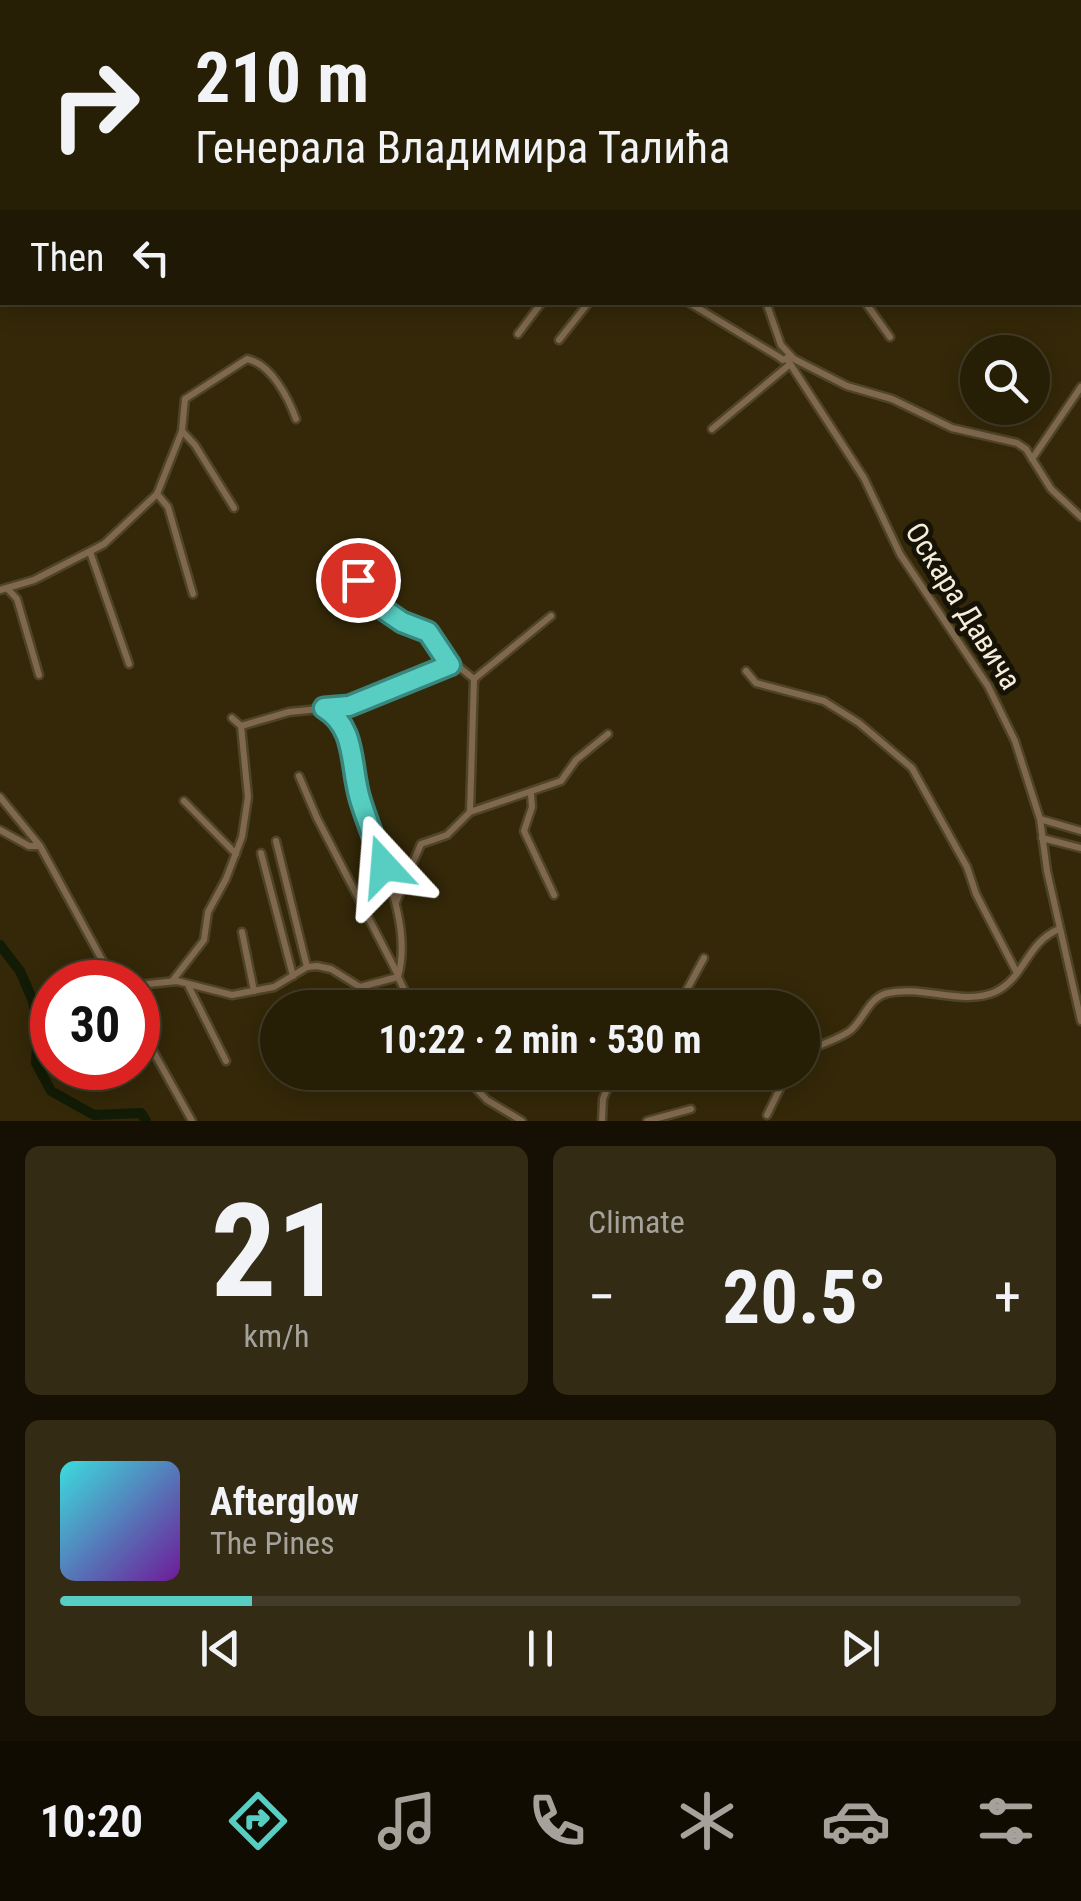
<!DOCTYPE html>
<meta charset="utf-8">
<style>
body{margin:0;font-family:"Roboto Condensed",sans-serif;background:#332b14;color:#f1f3f6;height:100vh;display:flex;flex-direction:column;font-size:38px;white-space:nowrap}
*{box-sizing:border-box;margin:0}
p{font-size:32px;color:#a4a29b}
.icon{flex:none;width:55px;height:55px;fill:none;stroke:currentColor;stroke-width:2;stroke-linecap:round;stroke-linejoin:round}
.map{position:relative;height:1121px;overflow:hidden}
.details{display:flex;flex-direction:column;gap:25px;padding:25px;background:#151003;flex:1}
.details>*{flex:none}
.guide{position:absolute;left:0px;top:0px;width:1082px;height:305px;box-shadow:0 5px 25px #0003,0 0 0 2px #433c28;background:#271e06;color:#f1f3f6;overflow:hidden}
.buttons{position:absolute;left:960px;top:335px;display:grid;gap:20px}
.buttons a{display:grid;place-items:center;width:90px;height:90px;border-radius:50%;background:#271e06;box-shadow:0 5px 25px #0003,0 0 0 2px #433c28;font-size:50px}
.speed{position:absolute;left:30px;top:960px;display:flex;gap:20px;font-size:50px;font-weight:700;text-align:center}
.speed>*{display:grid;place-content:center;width:130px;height:130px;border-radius:50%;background:#271e06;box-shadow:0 5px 25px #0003,0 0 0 2px #433c28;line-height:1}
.speed .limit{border:15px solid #d22;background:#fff;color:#111}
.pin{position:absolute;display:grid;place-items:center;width:85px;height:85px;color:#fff;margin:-42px;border:5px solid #fff;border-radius:50%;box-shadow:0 2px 10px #0007}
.me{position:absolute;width:110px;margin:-55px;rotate:341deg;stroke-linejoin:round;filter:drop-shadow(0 0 8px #0008)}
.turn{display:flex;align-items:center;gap:35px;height:210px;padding:0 30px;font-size:45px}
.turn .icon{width:130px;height:130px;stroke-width:2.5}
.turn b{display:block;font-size:70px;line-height:85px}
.then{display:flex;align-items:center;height:95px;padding:0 30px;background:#0003;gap:20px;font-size:38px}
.big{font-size:75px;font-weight:700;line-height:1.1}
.details .widget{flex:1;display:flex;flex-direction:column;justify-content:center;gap:15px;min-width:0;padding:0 35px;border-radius:15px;background:#332b14}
.details .dial{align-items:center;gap:0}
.dial b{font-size:130px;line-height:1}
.song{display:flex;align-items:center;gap:30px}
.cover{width:120px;height:120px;border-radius:15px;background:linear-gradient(135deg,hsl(180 70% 55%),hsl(280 70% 35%))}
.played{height:10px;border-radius:5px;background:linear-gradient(90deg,#57cec1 20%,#433c28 20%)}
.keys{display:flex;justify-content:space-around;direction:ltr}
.heat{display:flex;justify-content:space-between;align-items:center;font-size:55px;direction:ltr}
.details .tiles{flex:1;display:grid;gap:25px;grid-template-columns:1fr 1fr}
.widget:last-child{grid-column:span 2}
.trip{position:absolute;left:260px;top:990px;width:560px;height:100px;border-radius:50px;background:#271e06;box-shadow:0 5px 25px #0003,0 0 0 2px #433c28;font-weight:700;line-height:100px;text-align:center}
.tab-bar{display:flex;height:160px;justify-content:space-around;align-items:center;background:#100c02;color:#a4a29b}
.tab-bar .icon{width:70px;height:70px}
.tab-bar .current{color:#57cec1}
.tab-bar b{font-size:45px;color:#f1f3f6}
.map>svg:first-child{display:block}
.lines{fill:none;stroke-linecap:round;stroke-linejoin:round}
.river{stroke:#121b05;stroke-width:10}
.minor-casing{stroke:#4f4426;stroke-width:11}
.minor{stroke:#7f684e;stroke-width:6}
.route-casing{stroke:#39867d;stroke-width:25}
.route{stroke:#57cec1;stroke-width:18}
.labels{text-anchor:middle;stroke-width:10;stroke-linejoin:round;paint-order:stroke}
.street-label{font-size:30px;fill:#f4eddb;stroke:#171206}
</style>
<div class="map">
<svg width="1081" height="1121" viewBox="0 0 1081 1121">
<rect width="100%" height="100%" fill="#342808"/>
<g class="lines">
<!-- river -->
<polyline class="river" points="0,945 20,971 33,1001 38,1026 36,1063 51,1091 94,1115 141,1113 146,1121"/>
<defs>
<g id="minor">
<polyline points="255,0 259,2"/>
<polyline points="536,0 541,2"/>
<polyline points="986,2 988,0"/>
<polyline points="688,302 779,357 783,360 790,356"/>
<polyline points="766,302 781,345 794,359 847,386 892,399 952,428 1017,443 1026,449 1051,489 1081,517"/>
<polyline points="865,302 890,337"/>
<polyline points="518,334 542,302"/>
<polyline points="559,340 589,302"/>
<polyline points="787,359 864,478 900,554 988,686 1015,741 1040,819 1047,871 1081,1021"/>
<polyline points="712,429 789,365"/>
<polyline points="182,431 195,445 234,508"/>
<polyline points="1032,459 1081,387"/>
<polyline points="157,494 168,507 193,594"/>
<polyline points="90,552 129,664"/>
<polyline points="346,565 386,611 402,622 428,632 450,665"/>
<polyline points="7,588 17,599 39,675"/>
<path d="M0 590 34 580 104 544 157 494 182 431 185 399 247 359C271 364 288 397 296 419"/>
<polyline points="746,671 756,683 824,701 859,723 912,768 967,867 976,894 1017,973"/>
<polyline points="474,679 551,616"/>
<path d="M324 708C332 712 338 715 341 722 353 747 352 772 359 797 375 853 414 919 398 977"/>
<polyline points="232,718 241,726 289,712 349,706 450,665 458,666 474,679"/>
<polyline points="299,776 317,818 398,975"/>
<polyline points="531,794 532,807 524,831 554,895"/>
<polyline points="0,797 40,846 114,982"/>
<polyline points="184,801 236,854"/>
<polyline points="470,812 561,781 576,760 608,734"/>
<polyline points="1040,819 1081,831"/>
<polyline points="0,830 29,846 38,846"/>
<polyline points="1042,838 1081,848"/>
<polyline points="276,841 307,967"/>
<polyline points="261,853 293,976"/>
<polyline points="396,902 421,844 447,835 470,812 474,679"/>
<polyline points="242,932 254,991"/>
<polyline points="398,977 413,1008"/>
<polyline points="173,980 204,940 208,912 226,879 242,837 248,797 241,726"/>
<polyline points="138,985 177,981 232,995 274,987 307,967 317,966 331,969 360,987 398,977"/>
<polyline points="189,987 226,1061"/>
<polyline points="677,1008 704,958"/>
<polyline points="138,1024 192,1121"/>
<path d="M802 1053C816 1046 840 1039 851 1030 864 1019 869 997 888 993 922 985 963 1006 995 992 1025 978 1026 943 1059 929"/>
<polyline points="460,1072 487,1100 522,1121"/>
<polyline points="767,1115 788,1072"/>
<polyline points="602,1121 603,1099 614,1072"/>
<polyline points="647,1121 691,1109"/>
</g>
</defs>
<!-- minor casing -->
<use href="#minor" class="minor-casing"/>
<!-- minor -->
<use href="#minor" class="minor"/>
</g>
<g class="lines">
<defs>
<path id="route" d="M358 580 386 611 402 622 428 632 450 665 349 706 324 708C357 728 350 766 360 799 367 822 376 844 384 866"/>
</defs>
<!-- route casing -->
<use href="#route" class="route-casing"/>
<!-- route -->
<use href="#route" class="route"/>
</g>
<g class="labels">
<!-- street labels -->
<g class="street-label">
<text transform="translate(963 606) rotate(58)" y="10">Оскара Давича</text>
</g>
</g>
</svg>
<div class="buttons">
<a><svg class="icon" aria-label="search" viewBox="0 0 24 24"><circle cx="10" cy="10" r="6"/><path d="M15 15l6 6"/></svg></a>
</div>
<div class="speed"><div class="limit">30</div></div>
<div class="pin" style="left:358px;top:580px;background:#d93025"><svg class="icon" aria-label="arrive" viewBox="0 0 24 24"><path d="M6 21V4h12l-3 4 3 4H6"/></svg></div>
<svg class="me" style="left:384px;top:866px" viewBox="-20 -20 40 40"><path d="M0-17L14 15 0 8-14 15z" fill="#57cec1" stroke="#fff" stroke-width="4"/></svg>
<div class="trip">10:22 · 2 min · 530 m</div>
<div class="guide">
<div class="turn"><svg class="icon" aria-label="right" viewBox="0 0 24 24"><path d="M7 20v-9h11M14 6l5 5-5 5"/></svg><div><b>210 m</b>Генерала Владимира Талића</div></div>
<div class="then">Then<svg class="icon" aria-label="left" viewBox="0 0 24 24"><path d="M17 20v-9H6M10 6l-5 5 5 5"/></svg></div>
</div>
</div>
<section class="details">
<div class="tiles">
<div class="widget dial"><b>21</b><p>km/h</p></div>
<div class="widget"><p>Climate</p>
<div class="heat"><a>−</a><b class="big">20.5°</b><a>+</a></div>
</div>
<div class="widget">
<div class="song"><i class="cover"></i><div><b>Afterglow</b><p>The Pines</p></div></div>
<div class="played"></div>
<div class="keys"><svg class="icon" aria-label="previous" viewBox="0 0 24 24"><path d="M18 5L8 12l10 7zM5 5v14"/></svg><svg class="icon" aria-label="pause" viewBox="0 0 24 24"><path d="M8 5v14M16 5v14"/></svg><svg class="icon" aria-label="next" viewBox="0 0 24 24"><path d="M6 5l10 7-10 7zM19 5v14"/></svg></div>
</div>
</div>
</section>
<nav class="tab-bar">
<b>10:20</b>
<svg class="icon current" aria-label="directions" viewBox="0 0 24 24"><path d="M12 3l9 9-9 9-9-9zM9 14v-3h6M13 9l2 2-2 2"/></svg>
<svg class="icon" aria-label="music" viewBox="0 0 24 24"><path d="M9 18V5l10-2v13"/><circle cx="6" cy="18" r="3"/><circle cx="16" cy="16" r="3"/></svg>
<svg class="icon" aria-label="phone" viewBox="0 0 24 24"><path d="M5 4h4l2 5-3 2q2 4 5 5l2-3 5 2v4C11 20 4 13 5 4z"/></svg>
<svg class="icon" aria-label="climate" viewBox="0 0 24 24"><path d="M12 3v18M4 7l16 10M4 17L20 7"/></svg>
<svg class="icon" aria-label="car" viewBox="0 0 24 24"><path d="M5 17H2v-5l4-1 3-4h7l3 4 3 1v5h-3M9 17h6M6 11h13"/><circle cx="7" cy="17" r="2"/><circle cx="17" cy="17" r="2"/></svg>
<svg class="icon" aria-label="filters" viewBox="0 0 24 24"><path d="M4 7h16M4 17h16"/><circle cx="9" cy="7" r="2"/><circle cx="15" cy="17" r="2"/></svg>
</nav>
